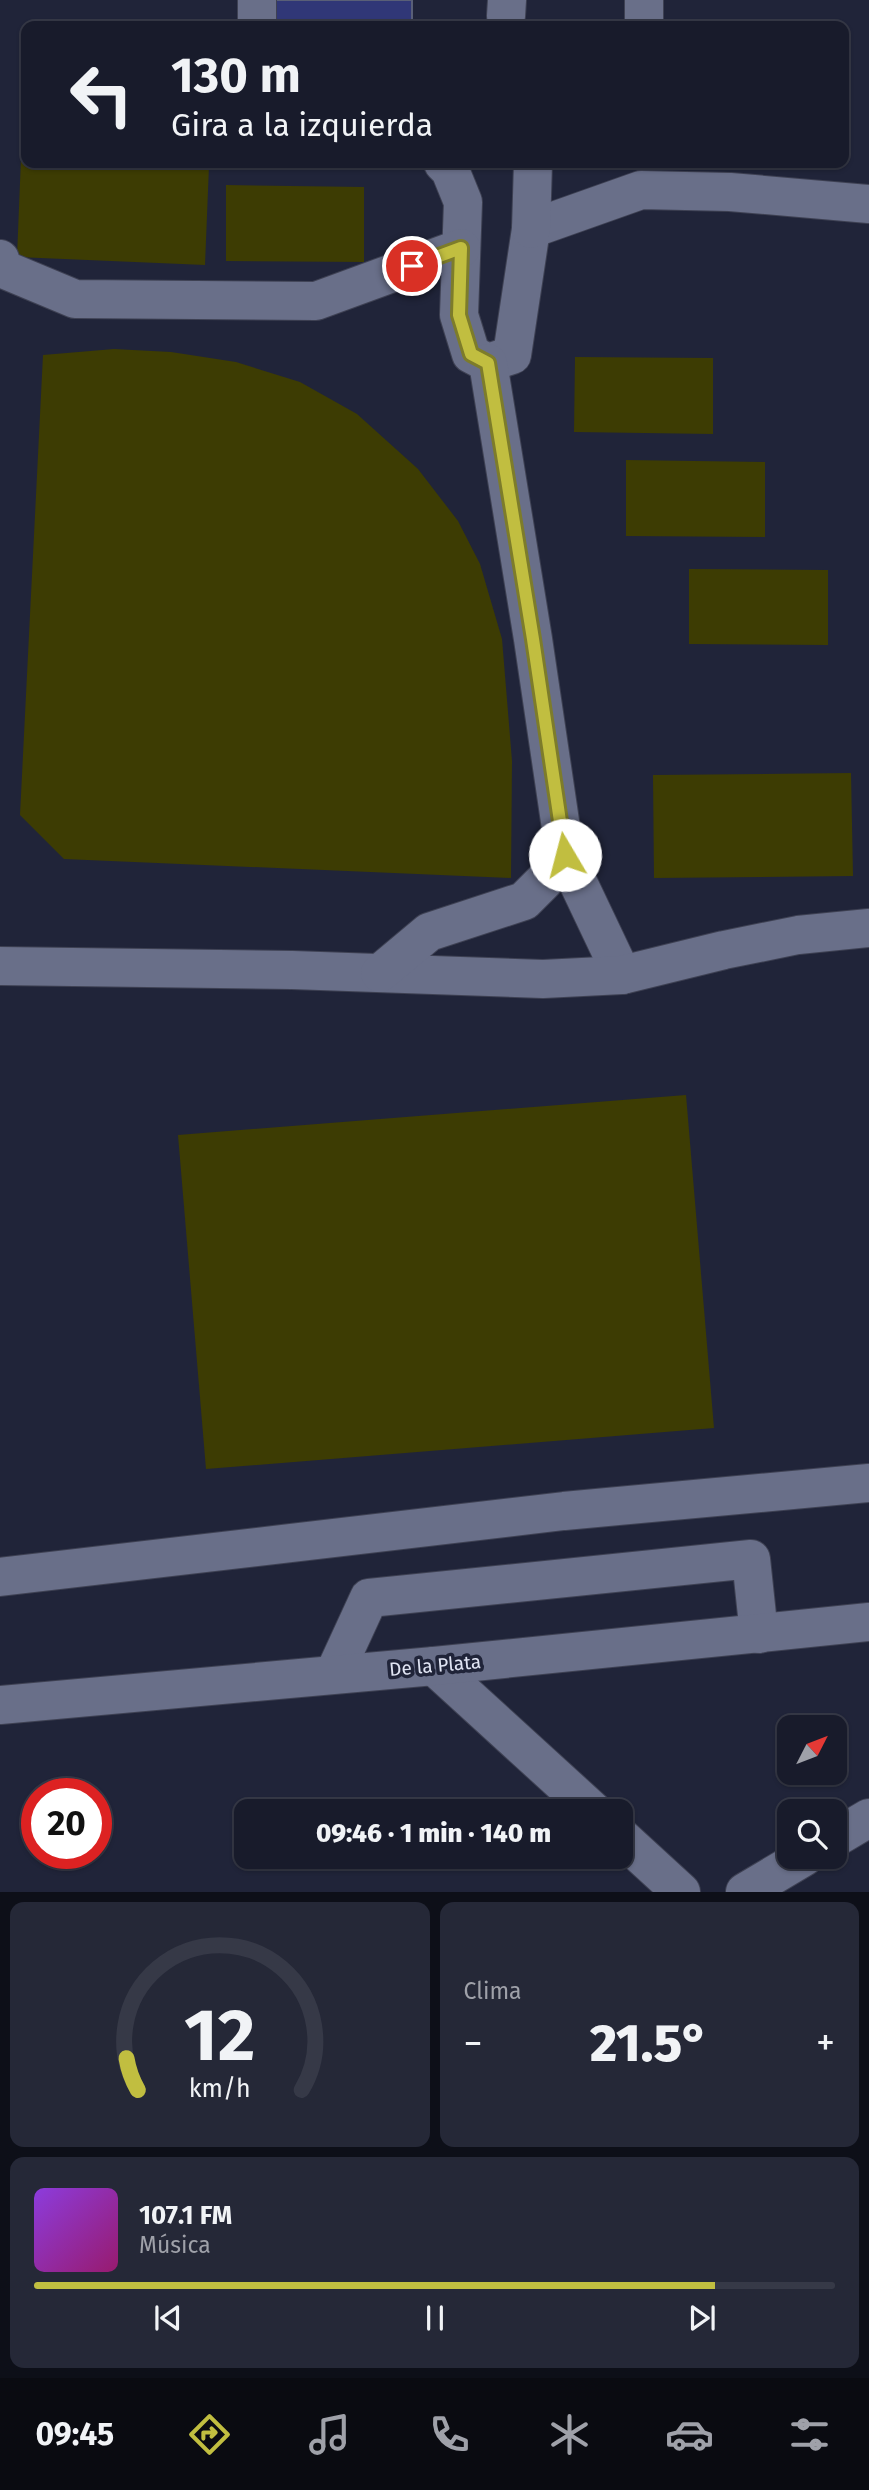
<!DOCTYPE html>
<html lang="es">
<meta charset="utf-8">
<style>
body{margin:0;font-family:"Fira Sans",sans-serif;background:#252837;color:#f1f3f6;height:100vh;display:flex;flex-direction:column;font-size:26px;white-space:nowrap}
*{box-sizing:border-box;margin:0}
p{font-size:23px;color:#9fa1a9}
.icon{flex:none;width:38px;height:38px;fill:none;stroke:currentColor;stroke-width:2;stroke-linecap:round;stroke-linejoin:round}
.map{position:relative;height:1892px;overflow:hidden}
.sheet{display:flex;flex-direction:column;gap:10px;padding:10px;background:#0d0f18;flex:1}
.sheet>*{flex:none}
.guide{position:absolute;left:21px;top:21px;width:828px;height:147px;border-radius:14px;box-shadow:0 2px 5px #0004,0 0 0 2px #363947;background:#181b2b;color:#f1f3f6;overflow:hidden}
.needle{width:46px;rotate:48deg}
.buttons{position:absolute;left:777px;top:1715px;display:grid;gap:14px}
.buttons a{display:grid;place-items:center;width:70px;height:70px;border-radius:14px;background:#181b2b;box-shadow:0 2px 5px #0004,0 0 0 2px #363947;font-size:35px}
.speed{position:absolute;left:21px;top:1778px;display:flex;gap:14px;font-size:35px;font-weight:700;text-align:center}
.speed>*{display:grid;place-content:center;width:91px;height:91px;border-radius:50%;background:#181b2b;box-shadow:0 2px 5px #0004,0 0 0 2px #363947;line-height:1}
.speed .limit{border:10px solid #d22;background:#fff;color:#111}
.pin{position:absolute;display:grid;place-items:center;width:60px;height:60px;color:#fff;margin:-30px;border:4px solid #fff;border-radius:50%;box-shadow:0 2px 7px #0007}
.me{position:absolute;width:77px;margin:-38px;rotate:352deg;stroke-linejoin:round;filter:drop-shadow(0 0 5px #0008)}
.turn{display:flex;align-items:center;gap:24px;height:147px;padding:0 35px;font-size:32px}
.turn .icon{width:91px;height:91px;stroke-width:2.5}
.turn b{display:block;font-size:49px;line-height:60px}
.big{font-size:52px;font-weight:800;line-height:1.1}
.sheet .card{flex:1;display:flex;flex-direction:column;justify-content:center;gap:10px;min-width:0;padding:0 24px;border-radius:14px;background:#252837}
.sheet .dial{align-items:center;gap:0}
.dial svg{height:182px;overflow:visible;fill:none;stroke:#363947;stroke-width:7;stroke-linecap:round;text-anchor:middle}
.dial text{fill:#f1f3f6;stroke:none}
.song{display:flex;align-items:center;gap:21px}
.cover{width:84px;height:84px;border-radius:10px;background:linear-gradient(135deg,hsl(270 70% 55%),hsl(320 70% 35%))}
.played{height:7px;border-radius:4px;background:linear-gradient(90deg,#c1be40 85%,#363947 85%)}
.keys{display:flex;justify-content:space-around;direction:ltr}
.heat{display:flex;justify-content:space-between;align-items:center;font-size:38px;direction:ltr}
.sheet .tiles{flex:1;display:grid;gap:10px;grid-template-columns:1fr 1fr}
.card:last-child{grid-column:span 2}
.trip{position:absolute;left:234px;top:1799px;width:399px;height:70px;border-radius:14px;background:#181b2b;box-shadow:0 2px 5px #0004,0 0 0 2px #363947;font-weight:800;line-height:70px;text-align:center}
.tab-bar{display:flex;height:112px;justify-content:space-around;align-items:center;background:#0a0b11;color:#9fa1a9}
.tab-bar .icon{width:49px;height:49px}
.tab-bar .current{color:#c1be40}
.tab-bar b{font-size:32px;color:#f1f3f6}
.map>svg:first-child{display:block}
.green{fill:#3d3c03}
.building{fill:#303777;stroke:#595f77;stroke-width:2}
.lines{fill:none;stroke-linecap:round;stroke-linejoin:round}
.minor-casing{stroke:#3e4153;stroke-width:40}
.minor{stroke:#696f89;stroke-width:38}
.route-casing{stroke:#7d7c2a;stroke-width:18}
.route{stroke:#c1be40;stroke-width:12}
.labels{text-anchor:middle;stroke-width:7;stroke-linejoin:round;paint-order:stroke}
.street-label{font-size:19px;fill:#e1e5f4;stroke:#202439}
</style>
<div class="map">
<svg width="869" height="1892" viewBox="0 0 869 1892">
<rect width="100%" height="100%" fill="#202439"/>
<!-- green -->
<g class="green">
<polygon points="21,158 26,158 26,163 137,163 209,166 205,265 17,257"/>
<polygon points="226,185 364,187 364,262 226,261"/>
<polygon points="114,349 171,352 236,362 300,382 357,414 418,469 458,521 480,564 502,639 512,761 511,878 64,859 20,815 43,355"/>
<polygon points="575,357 713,358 713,434 574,432"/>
<polygon points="626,460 765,462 765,537 626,536"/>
<polygon points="689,569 828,570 828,645 689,644"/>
<polygon points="851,773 853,876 654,878 653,775"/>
<polygon points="686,1095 714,1428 206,1469 178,1135"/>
</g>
<!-- building -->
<rect class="building" x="276" y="0" width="136" height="26"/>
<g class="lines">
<defs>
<g id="minor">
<polyline points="506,16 507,0"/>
<polyline points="257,26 257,0"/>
<polyline points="644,26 644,0"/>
<polyline points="443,163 450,170 463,202 459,315 471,354 488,363 512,355 531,229 641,190 730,192 869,204"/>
<polyline points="531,229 533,163"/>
<polyline points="0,259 3,269 75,299 316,301 461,248"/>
<polyline points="488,363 533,639 565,855 622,975"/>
<polyline points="0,966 292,970 543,979 622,975 724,950 798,935 869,928"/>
<polyline points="380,973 429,932 524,901 545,880 565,855"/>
<polyline points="0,1577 564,1511 869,1483"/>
<polyline points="434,1666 593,1811"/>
<polyline points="334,1674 369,1598 751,1559 759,1634"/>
<polyline points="0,1705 434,1666 869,1622"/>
<polyline points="621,1837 681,1892"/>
<polyline points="835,1838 869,1818"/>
<polyline points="745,1892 804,1857"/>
</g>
</defs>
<!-- minor casing -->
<use href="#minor" class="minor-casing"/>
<!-- minor -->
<use href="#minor" class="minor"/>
</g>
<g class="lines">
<defs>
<polyline id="route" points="412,266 461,248 459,315 471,354 488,363 533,639 565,855"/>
</defs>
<!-- route casing -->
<use href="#route" class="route-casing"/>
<!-- route -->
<use href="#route" class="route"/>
</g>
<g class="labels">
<!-- street labels -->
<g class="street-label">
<text transform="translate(435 1665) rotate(-5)" y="7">De la Plata</text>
</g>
</g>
</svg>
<div class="buttons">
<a><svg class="needle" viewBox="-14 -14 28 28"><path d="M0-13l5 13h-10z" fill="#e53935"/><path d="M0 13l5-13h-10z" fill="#9fa1a9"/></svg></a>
<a><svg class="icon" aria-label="search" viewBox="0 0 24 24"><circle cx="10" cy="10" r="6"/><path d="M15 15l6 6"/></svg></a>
</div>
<div class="speed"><div class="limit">20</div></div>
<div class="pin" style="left:412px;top:266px;background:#d93025"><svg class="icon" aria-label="arrive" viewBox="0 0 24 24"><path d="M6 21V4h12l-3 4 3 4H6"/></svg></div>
<svg class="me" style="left:565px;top:855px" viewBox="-20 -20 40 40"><circle r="19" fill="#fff"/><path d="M0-13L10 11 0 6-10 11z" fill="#c1be40"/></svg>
<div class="trip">09:46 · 1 min · 140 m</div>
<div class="guide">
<div class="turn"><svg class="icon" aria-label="left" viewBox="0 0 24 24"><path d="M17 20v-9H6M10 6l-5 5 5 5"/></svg><div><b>130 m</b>Gira a la izquierda</div></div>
</div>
</div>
<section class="sheet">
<div class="tiles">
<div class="card dial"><svg viewBox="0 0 100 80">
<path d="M14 69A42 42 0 1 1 86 69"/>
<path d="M14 69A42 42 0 0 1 9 55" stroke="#c1be40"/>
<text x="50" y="56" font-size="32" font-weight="700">12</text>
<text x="50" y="72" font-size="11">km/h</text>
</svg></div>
<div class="card"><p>Clima</p>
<div class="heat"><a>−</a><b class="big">21.5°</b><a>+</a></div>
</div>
<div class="card">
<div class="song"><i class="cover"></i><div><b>107.1 FM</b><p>Música</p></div></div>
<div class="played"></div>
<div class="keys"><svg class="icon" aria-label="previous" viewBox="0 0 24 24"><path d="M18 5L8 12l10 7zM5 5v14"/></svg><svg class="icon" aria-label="pause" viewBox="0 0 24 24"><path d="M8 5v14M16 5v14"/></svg><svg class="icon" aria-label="next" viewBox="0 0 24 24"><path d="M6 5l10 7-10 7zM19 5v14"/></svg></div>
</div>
</div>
</section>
<nav class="tab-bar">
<b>09:45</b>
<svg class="icon current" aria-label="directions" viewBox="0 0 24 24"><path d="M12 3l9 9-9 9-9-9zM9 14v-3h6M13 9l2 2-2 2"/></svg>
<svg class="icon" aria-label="music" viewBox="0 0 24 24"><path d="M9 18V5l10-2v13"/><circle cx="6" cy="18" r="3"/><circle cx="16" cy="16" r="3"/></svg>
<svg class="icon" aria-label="phone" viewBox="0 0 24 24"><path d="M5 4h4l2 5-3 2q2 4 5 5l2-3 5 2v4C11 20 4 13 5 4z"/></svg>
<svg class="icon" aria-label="climate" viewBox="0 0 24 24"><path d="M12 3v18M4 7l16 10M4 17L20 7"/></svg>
<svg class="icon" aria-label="car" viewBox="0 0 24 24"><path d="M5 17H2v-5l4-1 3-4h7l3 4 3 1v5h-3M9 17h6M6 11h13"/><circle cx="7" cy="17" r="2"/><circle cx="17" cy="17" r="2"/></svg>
<svg class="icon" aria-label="filters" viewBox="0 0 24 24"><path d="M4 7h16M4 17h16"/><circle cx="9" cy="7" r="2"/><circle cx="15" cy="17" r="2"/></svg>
</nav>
